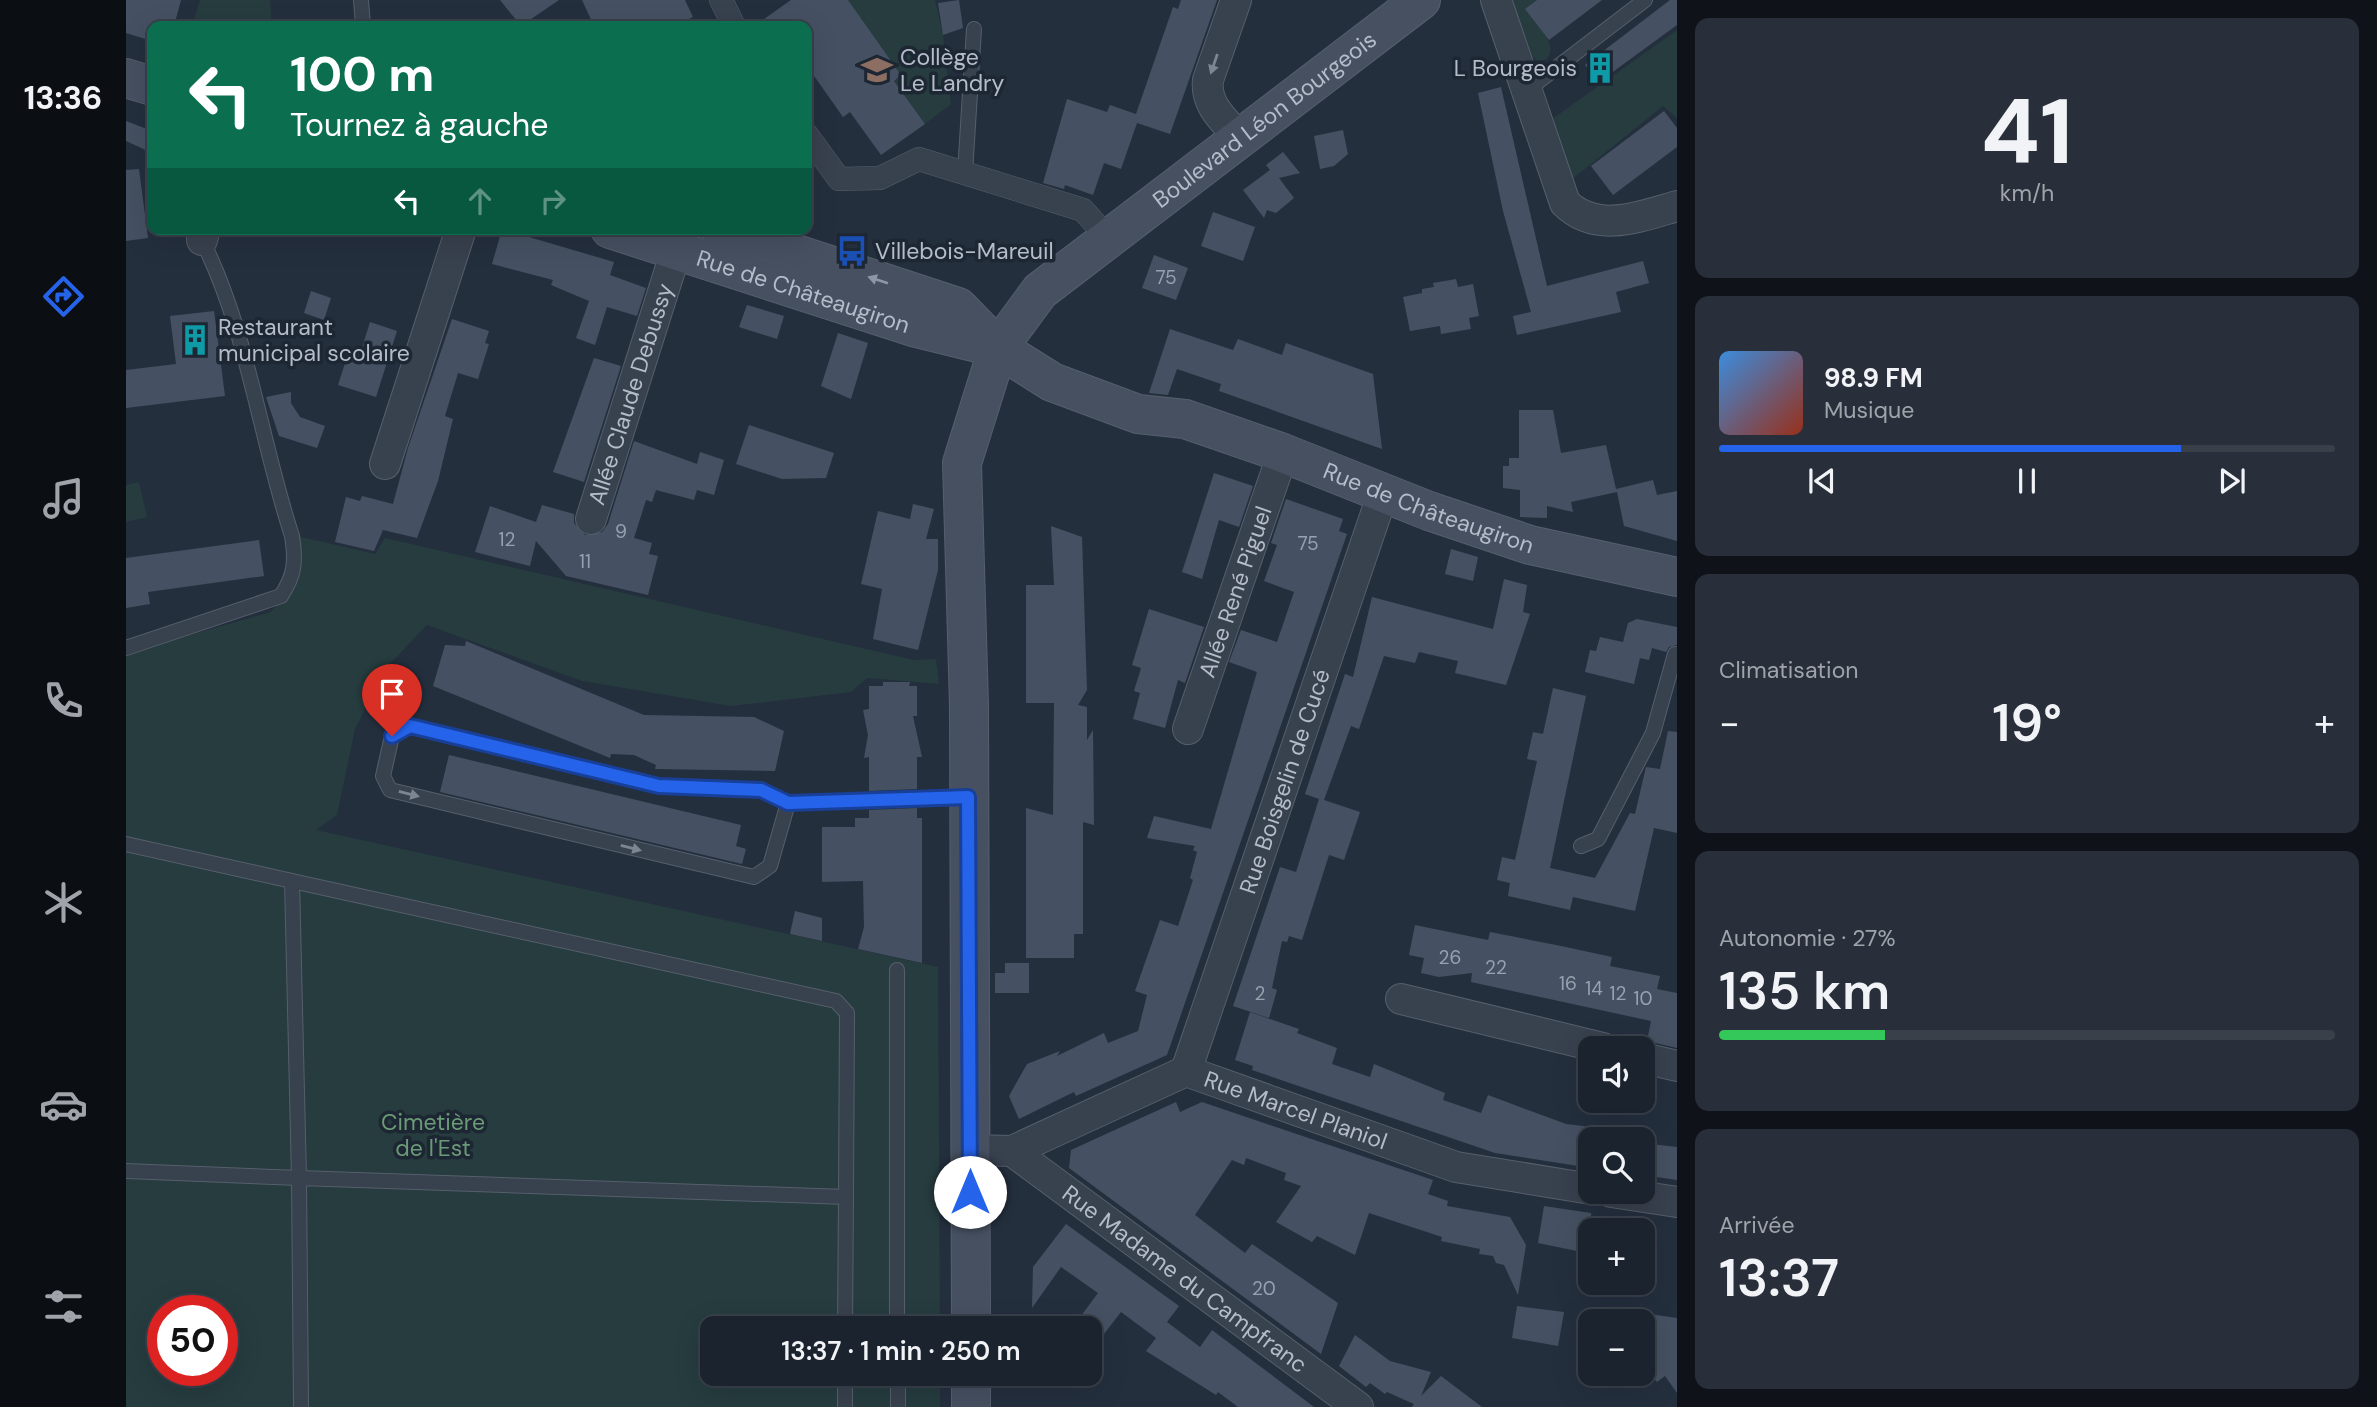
<!DOCTYPE html>
<html lang="fr">
<meta charset="utf-8">
<style>
body{margin:0;font-family:"DM Sans",sans-serif;background:#282f3a;color:#f1f3f6;height:100vh;display:flex;flex-direction:column;font-size:26px;white-space:nowrap}
*{box-sizing:border-box;margin:0}
p{font-size:23px;color:#a0a4aa}
.icon{flex:none;width:38px;height:38px;fill:none;stroke:currentColor;stroke-width:2;stroke-linecap:round;stroke-linejoin:round}
.map{position:relative;flex:1;overflow:hidden}
.drawer{display:flex;flex-direction:column;gap:18px;padding:18px;background:#0f1319;width:700px}
.drawer>*{flex:none}
.top-card{position:absolute;left:21px;top:21px;width:665px;height:214px;border-radius:14px;box-shadow:0 7px 28px #0002,0 0 0 2px #39404a;background:#0b6e4f;color:#fff;overflow:hidden}
.fabs{position:absolute;left:1452px;top:1036px;display:grid;gap:14px}
.fabs a{display:grid;place-items:center;width:77px;height:77px;border-radius:14px;background:#1b232e;box-shadow:0 7px 28px #0002,0 0 0 2px #39404a;font-size:35px}
.speed{position:absolute;left:21px;top:1295px;display:flex;gap:14px;font-size:35px;font-weight:700;text-align:center}
.speed>*{display:grid;place-content:center;width:91px;height:91px;border-radius:50%;background:#1b232e;box-shadow:0 7px 28px #0002,0 0 0 2px #39404a;line-height:1}
.speed .limit{border:10px solid #d22;background:#fff;color:#111}
.pin{position:absolute;display:grid;place-items:center;width:60px;height:60px;color:#fff;margin:-72px -30px;border-radius:50% 50% 50% 0;rotate:-45deg;box-shadow:0 0 7px #0007}
.pin .icon{rotate:45deg}
.me{position:absolute;width:77px;margin:-38px;rotate:0deg;stroke-linejoin:round;filter:drop-shadow(0 0 5px #0008)}
.turn{display:flex;align-items:center;gap:24px;height:147px;padding:0 28px;font-size:32px}
.turn .icon{width:91px;height:91px;stroke-width:2.5}
.turn b{display:block;font-size:49px;line-height:60px}
.lanes{display:flex;align-items:center;height:66px;padding:0 28px;background:#0003;justify-content:center;gap:35px;direction:ltr}
.lanes .off{opacity:.35}
.big{font-size:52px;font-weight:600;line-height:1.1}
.drawer .widget{flex:1;display:flex;flex-direction:column;justify-content:center;gap:10px;min-width:0;padding:0 24px;border-radius:14px;background:#282f3a}
.drawer .dial{align-items:center;gap:0}
.dial b{font-size:91px;line-height:1}
.song{display:flex;align-items:center;gap:21px}
.cover{width:84px;height:84px;border-radius:10px;background:linear-gradient(135deg,hsl(210 70% 55%),hsl(10 70% 35%))}
.played{height:7px;border-radius:4px;background:linear-gradient(90deg,#2563eb 75%,#39404a 75%)}
.keys{display:flex;justify-content:space-around;direction:ltr}
.heat{display:flex;justify-content:space-between;align-items:center;font-size:38px;direction:ltr}
.charge{height:10px;border-radius:5px;background:linear-gradient(90deg,#34c759 27%,#39404a 0)}
.trip{position:absolute;left:574px;top:1316px;width:402px;height:70px;border-radius:14px;background:#1b232e;box-shadow:0 7px 28px #0002,0 0 0 2px #39404a;font-weight:600;line-height:70px;text-align:center}
main{display:flex;flex:1;min-height:0}
.tab-bar{display:flex;flex-direction:column;width:126px;justify-content:space-around;align-items:center;background:#0b0e12;color:#a0a4aa}
.tab-bar .icon{width:49px;height:49px}
.tab-bar .current{color:#2563eb}
.tab-bar b{font-size:32px;color:#f1f3f6}
.map>svg:first-child{display:block}
.green{fill:#263c3f;fill-rule:evenodd}
.building{fill:#455162}
.lines{fill:none;stroke-linecap:round;stroke-linejoin:round}
.service-casing{stroke:#565f6c;stroke-width:16}
.pedestrian-casing{stroke:#565f6c;stroke-width:24}
.minor-casing{stroke:#565f6c;stroke-width:32}
.secondary-casing{stroke:#565f6c;stroke-width:40}
.service{stroke:#38414e;stroke-width:14}
.pedestrian{stroke:#38414e;stroke-width:23}
.minor{stroke:#38414e;stroke-width:30}
.secondary{stroke:#465061;stroke-width:38}
.oneway{fill:#7c8592}
.oneway2{fill:#8e96a5}
.route-casing{stroke:#184099;stroke-width:18}
.route{stroke:#2563eb;stroke-width:12}
.labels{text-anchor:middle;stroke-width:7;stroke-linejoin:round;paint-order:stroke}
.number-label{font-size:19px;fill:#98a1af}
.poi-label{font-size:23px;fill:#b4bcc9;stroke:#1d2633;text-anchor:start}
.street-label{font-size:23px;fill:#b4bcc9;stroke:#1d2633}
.park-label{font-size:23px;fill:#6b9a76;stroke:#1d2633}
</style>
<main>
<nav class="tab-bar">
<b>13:36</b>
<svg class="icon current" aria-label="directions" viewBox="0 0 24 24"><path d="M12 3l9 9-9 9-9-9zM9 14v-3h6M13 9l2 2-2 2"/></svg>
<svg class="icon" aria-label="music" viewBox="0 0 24 24"><path d="M9 18V5l10-2v13"/><circle cx="6" cy="18" r="3"/><circle cx="16" cy="16" r="3"/></svg>
<svg class="icon" aria-label="phone" viewBox="0 0 24 24"><path d="M5 4h4l2 5-3 2q2 4 5 5l2-3 5 2v4C11 20 4 13 5 4z"/></svg>
<svg class="icon" aria-label="climate" viewBox="0 0 24 24"><path d="M12 3v18M4 7l16 10M4 17L20 7"/></svg>
<svg class="icon" aria-label="car" viewBox="0 0 24 24"><path d="M5 17H2v-5l4-1 3-4h7l3 4 3 1v5h-3M9 17h6M6 11h13"/><circle cx="7" cy="17" r="2"/><circle cx="17" cy="17" r="2"/></svg>
<svg class="icon" aria-label="filters" viewBox="0 0 24 24"><path d="M4 7h16M4 17h16"/><circle cx="9" cy="7" r="2"/><circle cx="15" cy="17" r="2"/></svg>
</nav>
<div class="map">
<svg width="1551" height="1407" viewBox="0 0 1551 1407">
<rect width="100%" height="100%" fill="#242f3e"/>
<!-- green -->
<g class="green">
<polygon points="74,0 144,0 146,26 66,26"/>
<polygon points="722,0 809,0 817,35 825,104 799,124 768,81 775,75"/>
<path d="M1384 0H1411L1400 9C1409 22 1433 43 1421 59L1413 61 1404 56Z"/>
<polygon points="1551,30 1551,118 1537,106 1445,180 1422,122"/>
<polygon points="13,482 21,517 0,522 0,485"/>
<path d="M171 536 249 554 259 538 788 660 810 659 813 684 741 678 725 692 605 706 456 681 301 625 260 668 229 729 211 815 190 830 812 967 814 1328H586V1374H814V1407H0V653L145 612 163 592ZM37 1311H96V1370H37Z"/>
</g>
<!-- building -->
<g class="building">
<polygon points="0,0 55,0 48,26 26,26 26,41 0,33"/>
<polygon points="374,0 433,0 395,26"/>
<polygon points="456,0 559,0 567,17 548,26 468,26"/>
<polygon points="665,0 722,0 775,75 768,81 799,124 755,155 724,112 717,117 681,66 681,26 628,26"/>
<polygon points="833,0 837,28 817,35 812,3"/>
<polygon points="1055,0 1091,0 1044,134 1011,123 995,169 978,163 967,195 939,185 938,189 917,183 941,99 981,112 984,105 1010,114 1047,7 1052,9"/>
<polygon points="1411,0 1476,0 1423,40 1399,9"/>
<polygon points="1544,0 1551,0 1551,25 1473,82 1459,65"/>
<polygon points="1375,87 1421,286 1517,261 1523,283 1490,292 1495,312 1391,335 1387,316 1405,312 1377,211 1352,93"/>
<polygon points="1538,111 1551,128 1551,147 1487,195 1465,166"/>
<polygon points="0,121 26,131 26,153 0,141"/>
<polygon points="1217,130 1222,154 1208,166 1194,169 1188,136"/>
<polygon points="1157,152 1174,173 1153,178 1168,198 1150,213 1141,210 1138,218 1117,190 1144,170 1140,165"/>
<polygon points="13,169 22,238 0,241 0,170"/>
<polygon points="1087,212 1129,227 1117,261 1075,246"/>
<polygon points="376,229 488,262 484,275 520,288 511,316 481,307 469,345 450,338 463,301 425,285 427,280 366,264"/>
<polygon points="1028,255 1062,268 1050,300 1016,288"/>
<polygon points="1330,279 1332,287 1347,284 1353,316 1343,318 1345,329 1315,334 1314,326 1284,331 1277,297 1296,293 1296,289 1308,287 1307,283"/>
<polygon points="185,291 205,298 198,320 178,313"/>
<polygon points="621,305 658,316 651,339 613,327"/>
<polygon points="88,311 99,396 0,408 0,370 50,364 44,316"/>
<polygon points="326,319 363,331 359,343 363,344 352,379 332,373 319,416 327,419 312,481 291,538 257,530 248,551 209,542 220,497 234,501 236,496 267,504 282,448"/>
<polygon points="244,322 271,331 250,397 212,385 223,351 234,354"/>
<polygon points="1044,329 1107,350 1112,339 1156,355 1160,343 1247,374 1256,449 1093,391 1095,384 1051,369 1042,395 1023,393"/>
<polygon points="712,333 742,343 725,399 695,386"/>
<polygon points="468,358 495,366 458,482 427,472"/>
<polygon points="165,392 165,403 174,417 199,426 191,448 153,436 140,397"/>
<polygon points="1393,410 1427,410 1435,453 1480,445 1490,489 1527,480 1531,495 1551,491 1551,541 1498,526 1491,492 1445,502 1447,512 1421,506 1421,518 1394,517 1394,490 1377,488 1377,466 1383,466 1383,458 1393,458"/>
<polygon points="623,425 708,453 700,478 656,479 610,464"/>
<polygon points="508,441 571,464 574,452 598,460 588,495 571,490 568,500 530,490 526,502 520,500 508,538 526,543 523,554 532,556 522,595 440,576 410,541 404,566 349,552 364,506 410,522 416,505 448,514 448,523 459,535 476,532 482,524"/>
<polygon points="1088,473 1127,486 1113,527 1093,520 1076,579 1056,572"/>
<polygon points="1160,499 1217,519 1213,531 1221,534 1041,1055 950,1096 948,1092 893,1119 883,1096 901,1064 934,1051 931,1056 978,1033 982,1043 1012,1031 1021,995 1009,991 1034,920 1052,926 1067,880 1064,878 1071,852 1067,850 1069,846 1021,838 1028,816 1085,829 1131,672 1103,662 1115,630 1151,642 1168,592 1138,581 1151,545 1145,543"/>
<polygon points="787,504 808,509 800,539 812,539 812,570 792,650 747,639 756,589 735,584 752,511 784,519"/>
<polygon points="925,526 956,537 961,690 952,705 961,707 961,740 967,730 968,825 957,822 957,934 948,934 948,958 900,958 900,808 927,815 928,703 900,703 900,585 928,585"/>
<polygon points="133,540 138,576 22,592 24,604 0,608 0,558"/>
<polygon points="1325,549 1352,557 1347,581 1319,574"/>
<polygon points="1378,579 1401,585 1397,612 1404,614 1380,685 1329,673 1332,661 1293,652 1289,663 1258,656 1233,729 1225,726 1198,800 1234,812 1218,860 1203,855 1176,940 1163,936 1161,942 1156,941 1146,988 1151,990 1143,1018 1107,1006 1154,867 1170,872 1193,799 1179,794 1219,674 1227,677 1246,597 1367,629"/>
<polygon points="1023,609 1078,627 1059,683 1052,680 1039,728 1007,719 1014,693 1008,691 1015,668 1006,665"/>
<polygon points="1511,619 1551,627 1551,645 1543,647 1540,652 1526,648 1523,660 1514,658 1508,684 1459,672 1464,650 1470,651 1474,637 1497,642 1502,623"/>
<polygon points="340,641 518,715 628,717 658,731 649,771 529,769 530,765 508,755 485,754 484,758 307,686 319,645 339,646"/>
<polygon points="757,682 784,682 783,686 791,686 791,716 787,716 796,757 791,757 791,789 743,791 743,757 738,758 742,735 737,710 743,709 743,686 757,686"/>
<polygon points="1427,688 1460,696 1424,868 1469,878 1504,813 1509,814 1520,767 1534,769 1542,731 1551,732 1551,833 1528,828 1509,911 1447,897 1444,910 1382,896 1384,883 1371,880 1376,857 1389,860 1411,761 1401,759 1407,732 1417,734"/>
<polygon points="323,755 615,825 610,846 620,849 616,864 314,792"/>
<polygon points="791,808 791,818 796,818 796,963 732,949 738,927 737,881 696,882 696,827 729,827 729,818 743,818 743,810"/>
<polygon points="669,911 696,918 696,941 664,934"/>
<polygon points="1289,925 1362,940 1364,932 1435,946 1486,957 1484,966 1534,976 1531,989 1551,993 1551,1048 1521,1041 1525,1021 1345,982 1346,973 1313,977 1295,973 1298,958 1283,955"/>
<polygon points="879,963 903,963 903,993 869,993 869,973 879,973"/>
<polygon points="1124,1012 1173,1029 1171,1033 1211,1048 1206,1064 1244,1077 1248,1064 1319,1093 1317,1100 1355,1113 1362,1095 1440,1124 1465,1127 1465,1168 1369,1153 1126,1070 1127,1066 1109,1060"/>
<polygon points="1050,1102 1054,1112 1076,1102 1307,1180 1302,1194 1322,1201 1321,1206 1384,1217 1400,1245 1392,1295 1378,1265 1370,1263 1367,1256 1353,1254 1354,1249 1315,1241 1316,1237 1243,1213 1229,1255 1191,1236 1186,1242 1150,1222 1175,1186 1158,1180 1160,1173 1120,1158 1118,1165 1106,1160 1069,1215 1119,1253 1126,1244 1212,1303 1195,1354 943,1168 945,1150"/>
<polygon points="1517,1143 1551,1147 1551,1180 1517,1175"/>
<polygon points="1418,1206 1465,1213 1465,1254 1412,1243"/>
<polygon points="940,1224 1053,1306 1041,1322 1074,1347 1086,1330 1188,1407 1112,1407 1092,1392 1090,1395 1020,1351 1030,1338 995,1312 964,1352 964,1328 946,1328 972,1293 935,1267 906,1308 907,1267"/>
<polygon points="1391,1306 1438,1312 1432,1346 1386,1338"/>
<polygon points="1523,1314 1551,1318 1551,1393 1539,1376 1531,1382 1517,1364"/>
<polygon points="1229,1335 1264,1361 1305,1372 1295,1396 1315,1376 1356,1407 1286,1407 1288,1404 1261,1392 1259,1394 1244,1383 1240,1387 1213,1366"/>
</g>
<g class="lines">
<defs>
<g id="service">
<polyline points="235,0 237,26"/>
<polyline points="1400,91 1519,0"/>
<polyline points="839,173 848,29"/>
<path d="M0 648 155 596C169 575 170 561 166 536 134 439 122 332 76 240"/>
<polyline points="662,803 644,866 628,877 264,790 257,776 266,736 284,726 533,786 635,790 662,803 842,797"/>
<polyline points="0,844 166,881"/>
<polyline points="1455,846 1472,839 1527,733 1549,654"/>
<polyline points="771,970 771,1328"/>
<polyline points="0,1171 173,1178 166,881 710,1001 721,1013 720,1197"/>
<polyline points="772,1374 772,1407"/>
<polyline points="175,1407 173,1178 720,1197 719,1328"/>
<polyline points="719,1407 719,1374"/>
</g>
<g id="pedestrian">
<polyline points="595,0 608,26"/>
<polyline points="681,135 713,179 754,178 793,159 957,210 982,238"/>
</g>
<g id="minor">
<path d="M1110 0 1082 80C1079 105 1098 120 1114 138"/>
<path d="M1370 0 1439 203C1471 234 1513 217 1551 206"/>
<polyline points="76,240 79,229"/>
<polyline points="259,464 335,229"/>
<path id="s1" d="M465 519 557 229"/>
<path id="s2" d="M1062 729 1157 453"/>
<polyline points="1275,999 1477,1048"/>
<polyline points="1517,1058 1551,1066"/>
<path id="s3" d="M1060 1071 1257 493"/>
<path id="s4" d="M844 1150 886 1151 1060 1071 1330 1167 1465 1189"/>
<path id="s5" d="M886 1151 1232 1407"/>
<polyline points="1485,1192 1551,1202"/>
</g>
<g id="secondary">
<polyline points="0,78 26,86"/>
<path id="s6" d="M484 229 787 327 876 349"/>
<path id="s7" d="M594 229 832 307 872 348 926 382 1012 414 1059 419 1157 453 1303 511 1404 545 1551 577"/>
<path id="s8" d="M845 1328 843 706 836 463 872 348 914 291 1295 0"/>
<polyline points="845,1374 845,1407"/>
</g>
</defs>
<!-- service casing -->
<use href="#service" class="service-casing"/>
<!-- pedestrian casing -->
<use href="#pedestrian" class="pedestrian-casing"/>
<!-- minor casing -->
<use href="#minor" class="minor-casing"/>
<!-- secondary casing -->
<use href="#secondary" class="secondary-casing"/>
<!-- service -->
<use href="#service" class="service"/>
<!-- pedestrian -->
<use href="#pedestrian" class="pedestrian"/>
<!-- minor -->
<use href="#minor" class="minor"/>
<!-- secondary -->
<use href="#secondary" class="secondary"/>
</g>
<!-- one-way arrows -->
<defs><path id="oneway-solid" d="M-6-.8H1V-3.2L6.5 0L1 3.2V.8H-6Z" transform="scale(1.75)"/></defs>
<g class="oneway">
<use href="#oneway-solid" transform="translate(1088 64) rotate(109)"/>
<use href="#oneway-solid" transform="translate(283 794) rotate(14)"/>
<use href="#oneway-solid" transform="translate(505 848) rotate(14)"/>
</g>
<use class="oneway2" href="#oneway-solid" transform="translate(752 280) rotate(-162)"/>
<g class="lines">
<defs>
<polyline id="route" points="266,736 284,726 533,786 635,790 662,803 842,797 844,1192"/>
</defs>
<!-- route casing -->
<use href="#route" class="route-casing"/>
<!-- route -->
<use href="#route" class="route"/>
</g>
<!-- icons -->
<defs>
<symbol id="building-bare" viewBox="-9 -9 18 18"><path d="M-4-6H4V6H1V3H-1V6H-4ZM-2.5-4.3h1.7v1.8h-1.7ZM.8-4.3h1.7v1.8H.8ZM-2.5-1h1.7V.8h-1.7ZM.8-1h1.7V.8H.8Z" fill="#0f9aa8" stroke="#1d2633" stroke-width="2.5" paint-order="stroke"/></symbol>
<symbol id="school-bare" viewBox="-9 -9 18 18"><path d="M0-5L7-2L0 1L-7-2ZM-4 1L0 2.5L4 1V4Q0 6-4 4Z" fill="#8d6e63" stroke="#1d2633" stroke-width="2.5" paint-order="stroke"/></symbol>
<symbol id="bus-bare" viewBox="-9 -9 18 18"><path d="M-5-6H5V4H4V6H2V4H-2V6H-4V4H-5ZM-3.5-4V0h7V-4ZM-3.5 1.2v1.5H-2V1.2ZM2 1.2v1.5H3.5V1.2Z" fill="#1a4fb4" stroke="#1d2633" stroke-width="2.5" paint-order="stroke"/></symbol>
</defs>
<g fill-rule="evenodd">
<use href="#building-bare" x="1452" y="46" width="44" height="44"/>
<use href="#school-bare" x="729" y="48" width="44" height="44"/>
<use href="#bus-bare" x="704" y="229" width="44" height="44"/>
<use href="#building-bare" x="47" y="318" width="44" height="44"/>
</g>
<g class="labels">
<!-- number labels -->
<g class="number-label">
<text x="1040" y="284">75</text>
<text x="495" y="538">9</text>
<text x="381" y="546">12</text>
<text x="1182" y="550">75</text>
<text x="459" y="568">11</text>
<text x="1324" y="964">26</text>
<text x="1370" y="974">22</text>
<text x="1442" y="990">16</text>
<text x="1468" y="995">14</text>
<text x="1134" y="1000">2</text>
<text x="1492" y="1000">12</text>
<text x="1517" y="1005">10</text>
<text x="1138" y="1295">20</text>
</g>
<!-- poi labels -->
<g class="poi-label">
<text x="774" y="65">Collège<tspan x="774" dy="26">Le Landry</tspan></text>
<text x="1451" y="76" text-anchor="end">L Bourgeois</text>
<text x="749" y="259">Villebois-Mareuil</text>
<text x="92" y="335">Restaurant<tspan x="92" dy="26">municipal scolaire</tspan></text>
</g>
<!-- street labels -->
<g class="street-label">
<text dy="8" stroke="none"><textPath href="#s8" startOffset="1339">Boulevard Léon Bourgeois</textPath></text>
<text dy="8" stroke="none"><textPath href="#s6" startOffset="203">Rue de Châteaugiron</textPath></text>
<text dy="8" stroke="none"><textPath href="#s1" startOffset="131">Allée Claude Debussy</textPath></text>
<text dy="8" stroke="none"><textPath href="#s7" startOffset="770">Rue de Châteaugiron</textPath></text>
<text dy="8" stroke="none"><textPath href="#s2" startOffset="145">Allée René Piguel</textPath></text>
<text dy="8" stroke="none"><textPath href="#s3" startOffset="306">Rue Boisgelin de Cucé</textPath></text>
<text dy="8" stroke="none"><textPath href="#s4" startOffset="350">Rue Marcel Planiol</textPath></text>
<text dy="8" stroke="none"><textPath href="#s5" startOffset="215">Rue Madame du Campfranc</textPath></text>
</g>
<!-- park labels -->
<g class="park-label">
<text x="307" y="1130">Cimetière<tspan x="307" dy="26">de l'Est</tspan></text>
</g>
</g>
</svg>
<div class="fabs">
<a><svg class="icon" aria-label="sound" viewBox="0 0 24 24"><path d="M4 9h4l5-4v14l-5-4H4zM17 9q2 3 0 6"/></svg></a>
<a><svg class="icon" aria-label="search" viewBox="0 0 24 24"><circle cx="10" cy="10" r="6"/><path d="M15 15l6 6"/></svg></a>
<a>+</a>
<a>−</a>
</div>
<div class="speed"><div class="limit">50</div></div>
<div class="pin" style="left:266px;top:736px;background:#d93025"><svg class="icon" aria-label="arrive" viewBox="0 0 24 24"><path d="M6 21V4h12l-3 4 3 4H6"/></svg></div>
<svg class="me" style="left:844px;top:1192px" viewBox="-20 -20 40 40"><circle r="19" fill="#fff"/><path d="M0-13L10 11 0 6-10 11z" fill="#2563eb"/></svg>
<div class="trip">13:37 · 1 min · 250 m</div>
<div class="top-card">
<div class="turn"><svg class="icon" aria-label="left" viewBox="0 0 24 24"><path d="M17 20v-9H6M10 6l-5 5 5 5"/></svg><div><b>100 m</b>Tournez à gauche</div></div>
<div class="lanes"><svg class="icon" aria-label="left" viewBox="0 0 24 24"><path d="M17 20v-9H6M10 6l-5 5 5 5"/></svg><svg class="icon off" aria-label="ahead" viewBox="0 0 24 24"><path d="M12 20V5M6 11l6-6 6 6"/></svg><svg class="icon off" aria-label="right" viewBox="0 0 24 24"><path d="M7 20v-9h11M14 6l5 5-5 5"/></svg></div>
</div>
</div>
<section class="drawer">
<div class="widget dial"><b>41</b><p>km/h</p></div>
<div class="widget">
<div class="song"><i class="cover"></i><div><b>98.9 FM</b><p>Musique</p></div></div>
<div class="played"></div>
<div class="keys"><svg class="icon" aria-label="previous" viewBox="0 0 24 24"><path d="M18 5L8 12l10 7zM5 5v14"/></svg><svg class="icon" aria-label="pause" viewBox="0 0 24 24"><path d="M8 5v14M16 5v14"/></svg><svg class="icon" aria-label="next" viewBox="0 0 24 24"><path d="M6 5l10 7-10 7zM19 5v14"/></svg></div>
</div>
<div class="widget"><p>Climatisation</p>
<div class="heat"><a>−</a><b class="big">19°</b><a>+</a></div>
</div>
<div class="widget"><p>Autonomie · 27%</p><b class="big">135 km</b><div class="charge"></div></div>
<div class="widget"><p>Arrivée</p><b class="big">13:37</b></div>
</section>
</main>
